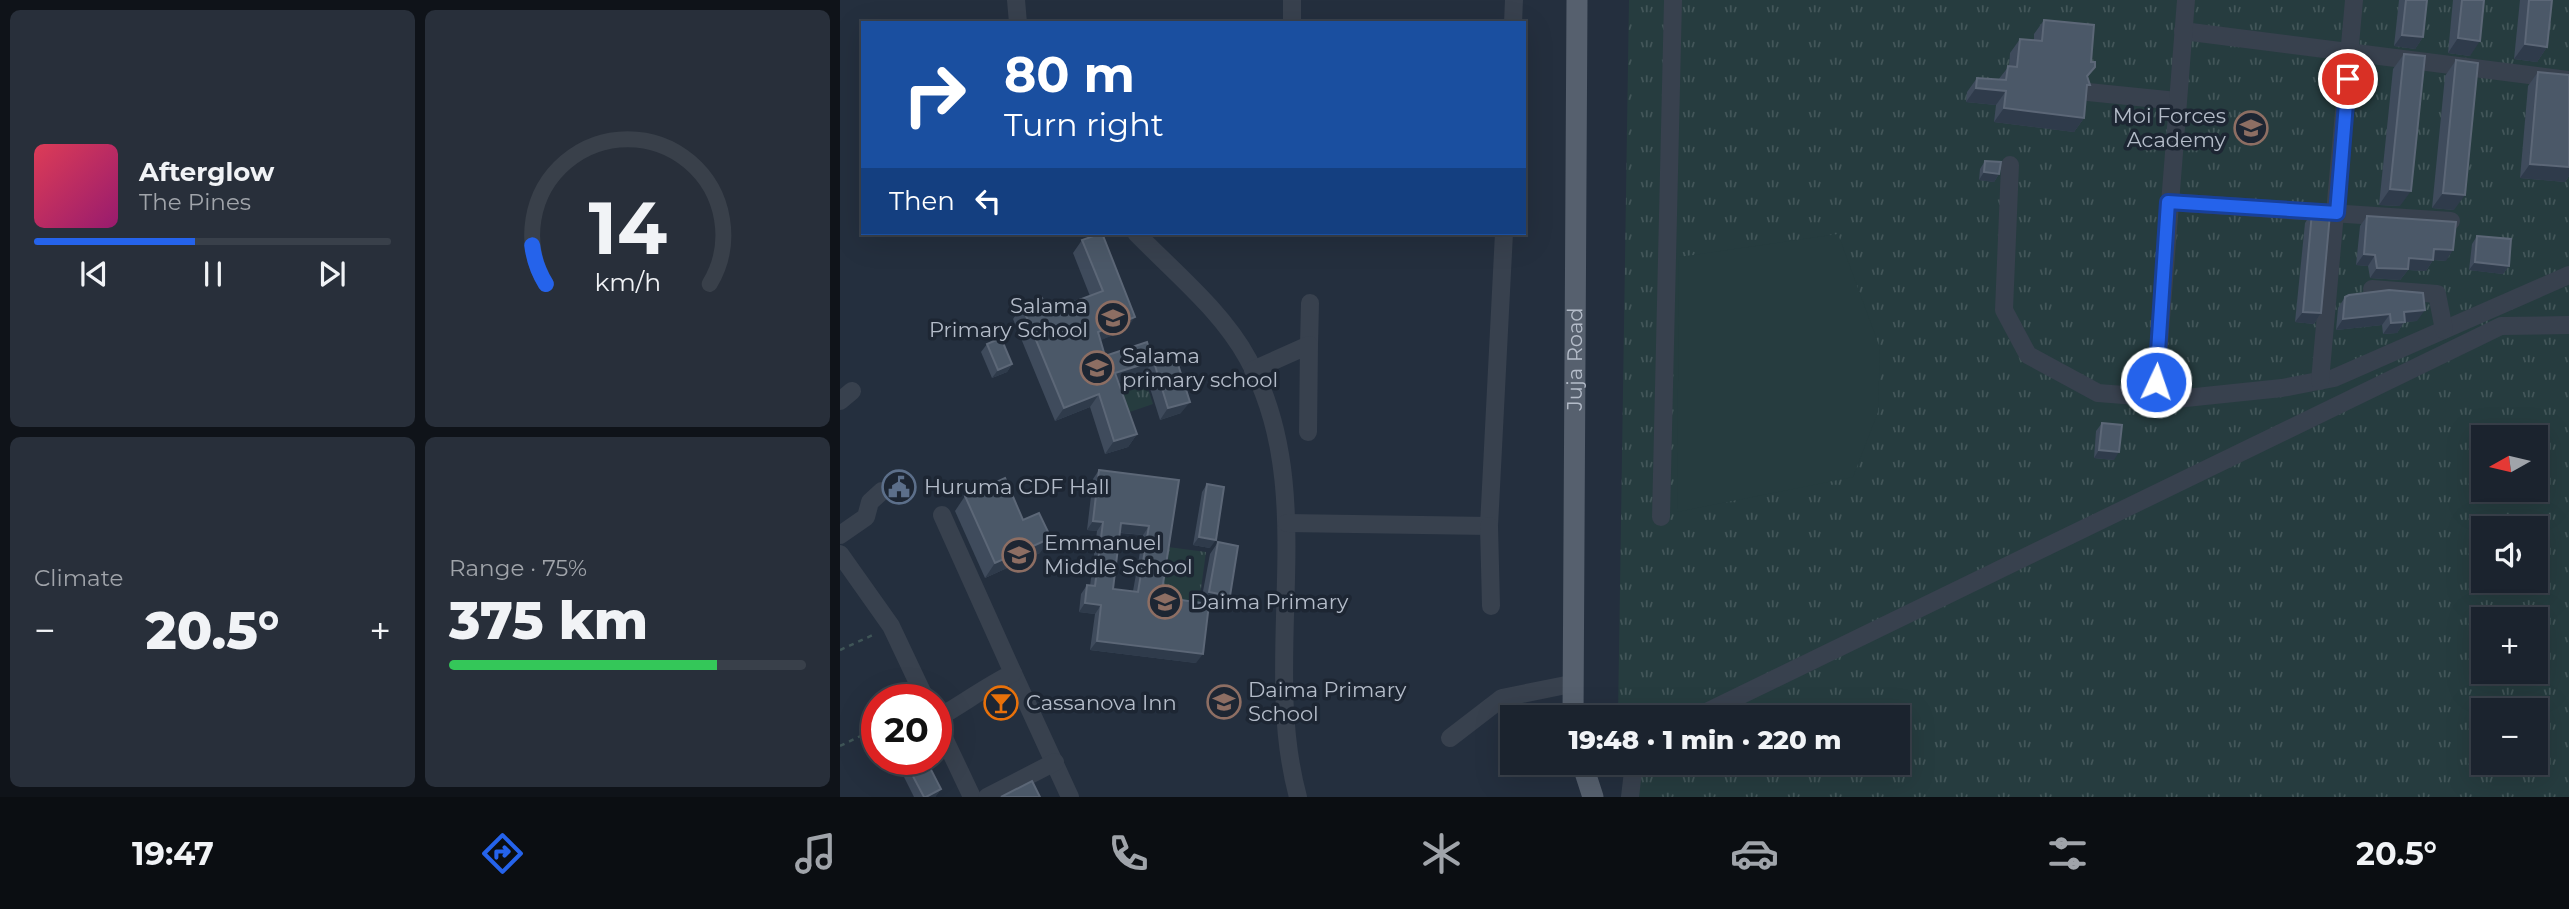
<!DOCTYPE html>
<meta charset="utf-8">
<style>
body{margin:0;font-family:Montserrat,sans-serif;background:#282f3a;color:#f1f3f6;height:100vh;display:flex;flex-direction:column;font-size:26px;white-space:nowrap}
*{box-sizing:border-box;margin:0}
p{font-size:23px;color:#a0a4aa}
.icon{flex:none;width:38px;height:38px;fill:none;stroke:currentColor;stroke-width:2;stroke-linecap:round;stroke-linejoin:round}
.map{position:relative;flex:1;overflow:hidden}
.drawer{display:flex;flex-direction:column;gap:10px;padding:10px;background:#0f1319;width:840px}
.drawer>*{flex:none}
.guide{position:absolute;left:21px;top:21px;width:665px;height:214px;border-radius:0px;box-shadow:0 7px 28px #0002,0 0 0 2px #39404a;background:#1a4fa0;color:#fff;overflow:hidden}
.needle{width:46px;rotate:262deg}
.buttons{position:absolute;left:1631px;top:425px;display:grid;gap:14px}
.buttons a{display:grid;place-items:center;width:77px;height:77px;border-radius:0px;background:#1b232e;box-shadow:0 7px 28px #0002,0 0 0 2px #39404a;font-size:35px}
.speed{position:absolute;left:21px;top:684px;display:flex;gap:14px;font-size:35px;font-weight:700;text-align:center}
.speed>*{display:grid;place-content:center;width:91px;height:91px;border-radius:50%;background:#1b232e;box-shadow:0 7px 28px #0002,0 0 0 2px #39404a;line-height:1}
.speed .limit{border:10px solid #d22;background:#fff;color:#111}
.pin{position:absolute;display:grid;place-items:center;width:60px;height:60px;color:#fff;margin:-30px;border:4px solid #fff;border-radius:50%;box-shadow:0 2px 7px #0007}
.me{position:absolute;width:77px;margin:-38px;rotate:3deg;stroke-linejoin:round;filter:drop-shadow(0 0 5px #0008)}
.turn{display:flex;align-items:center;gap:24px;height:147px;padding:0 28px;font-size:32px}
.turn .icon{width:91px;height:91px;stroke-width:2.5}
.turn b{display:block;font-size:49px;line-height:60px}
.then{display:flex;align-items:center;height:66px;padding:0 28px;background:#0003;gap:14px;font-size:26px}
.big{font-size:52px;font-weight:800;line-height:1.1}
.drawer .tile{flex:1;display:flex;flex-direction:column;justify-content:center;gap:10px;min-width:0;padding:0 24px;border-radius:10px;background:#282f3a}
.drawer .dial{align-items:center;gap:0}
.dial svg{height:182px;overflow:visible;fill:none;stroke:#39404a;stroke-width:7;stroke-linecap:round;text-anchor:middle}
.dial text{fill:#f1f3f6;stroke:none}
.song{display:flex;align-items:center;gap:21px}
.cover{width:84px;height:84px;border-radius:10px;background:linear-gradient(135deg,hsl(350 70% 55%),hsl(320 70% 35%))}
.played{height:7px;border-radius:4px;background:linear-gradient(90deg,#2563eb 45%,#39404a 45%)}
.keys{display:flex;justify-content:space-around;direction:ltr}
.heat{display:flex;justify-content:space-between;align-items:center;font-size:38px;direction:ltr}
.charge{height:10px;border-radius:5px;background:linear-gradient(90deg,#34c759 75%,#39404a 0)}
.drawer .tiles{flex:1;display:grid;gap:10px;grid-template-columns:repeat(2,1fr)}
.trip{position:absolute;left:660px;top:705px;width:410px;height:70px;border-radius:0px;background:#1b232e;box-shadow:0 7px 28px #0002,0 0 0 2px #39404a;font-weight:800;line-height:70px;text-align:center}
.dock{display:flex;height:112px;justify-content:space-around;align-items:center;background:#0b0e12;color:#a0a4aa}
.dock .icon{width:49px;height:49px}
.dock .active{color:#2563eb}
.dock b{font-size:32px;color:#f1f3f6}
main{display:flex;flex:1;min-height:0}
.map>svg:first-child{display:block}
.grass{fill:url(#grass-tufts);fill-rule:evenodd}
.pitch{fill:#263c3f}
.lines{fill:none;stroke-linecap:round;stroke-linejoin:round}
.path{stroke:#3f5557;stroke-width:2.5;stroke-dasharray:5 5;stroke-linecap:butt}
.minor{stroke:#38414e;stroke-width:18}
.major{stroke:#56606e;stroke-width:21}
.wall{fill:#3f4b5c;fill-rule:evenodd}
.shaded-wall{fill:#2f3b4b}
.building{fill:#4b5868;stroke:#5c6777;stroke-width:2;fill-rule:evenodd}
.route-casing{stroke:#184099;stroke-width:18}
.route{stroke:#2563eb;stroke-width:12}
.labels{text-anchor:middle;stroke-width:7;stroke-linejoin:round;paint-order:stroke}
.poi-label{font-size:21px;fill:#b4bcc9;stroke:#1d2633;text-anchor:start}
.street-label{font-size:21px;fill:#b4bcc9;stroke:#1d2633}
</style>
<main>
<section class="drawer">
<div class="tiles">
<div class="tile">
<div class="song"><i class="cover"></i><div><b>Afterglow</b><p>The Pines</p></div></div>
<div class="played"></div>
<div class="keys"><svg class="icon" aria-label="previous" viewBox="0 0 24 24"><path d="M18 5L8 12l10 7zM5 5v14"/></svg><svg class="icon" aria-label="pause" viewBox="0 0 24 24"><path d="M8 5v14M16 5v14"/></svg><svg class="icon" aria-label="next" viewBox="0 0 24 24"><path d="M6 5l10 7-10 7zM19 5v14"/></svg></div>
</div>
<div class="tile dial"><svg viewBox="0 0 100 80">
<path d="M14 69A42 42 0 1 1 86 69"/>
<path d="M14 69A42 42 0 0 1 8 52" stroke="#2563eb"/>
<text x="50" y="56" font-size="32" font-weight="700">14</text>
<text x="50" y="72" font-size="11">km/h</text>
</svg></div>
<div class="tile"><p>Climate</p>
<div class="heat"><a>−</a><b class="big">20.5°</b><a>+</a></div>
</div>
<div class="tile"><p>Range · 75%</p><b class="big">375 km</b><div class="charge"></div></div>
</div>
</section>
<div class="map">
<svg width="1729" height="797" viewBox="0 0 1729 797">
<defs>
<pattern id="grass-tufts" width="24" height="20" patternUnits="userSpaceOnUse" patternTransform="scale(1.75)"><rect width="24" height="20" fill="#263c3f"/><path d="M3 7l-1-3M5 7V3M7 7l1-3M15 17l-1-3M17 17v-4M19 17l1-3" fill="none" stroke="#435659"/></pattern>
</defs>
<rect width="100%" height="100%" fill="#242f3e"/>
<!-- grass -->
<g class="grass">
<path d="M789 0H1729V797H792L783 763H1057V718H778ZM1643 438H1696V490H1643ZM1643 528H1696V581H1643ZM1643 620H1696V672H1643ZM1643 710H1696V763H1643Z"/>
<polygon points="304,376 313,404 278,416 269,387"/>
<polygon points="328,547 366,552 359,603 320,597"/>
</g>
<!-- pitch -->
<polygon class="pitch" points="998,234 1040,348 1038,412 1013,477 837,512 839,257"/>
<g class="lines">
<!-- path -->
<g class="path">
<polyline points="0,650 35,634"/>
<polyline points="0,746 37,728"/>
</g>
<!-- minor -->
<g class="minor">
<polyline points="176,0 178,23"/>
<polyline points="452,23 452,0"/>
<polyline points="673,23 674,0"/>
<polyline points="1343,31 1729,80"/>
<polyline points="1248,92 1337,101"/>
<polyline points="1170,165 1164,310 1188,355 1258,393 1336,399 1442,388 1494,378 1729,275"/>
<polyline points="1328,202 1611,221"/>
<path d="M296 233C334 272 382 311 408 359 482 494 419 654 458 797"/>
<polyline points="1532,289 1597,294 1604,330"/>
<polyline points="469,345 470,303"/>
<polyline points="413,370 469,345 468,432"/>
<polyline points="1480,381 1514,0"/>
<polyline points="1316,382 1346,0"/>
<polyline points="0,401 12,391"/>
<polyline points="821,517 833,0"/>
<polyline points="447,523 649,526 664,233"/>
<polyline points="649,526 651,606"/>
<polyline points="0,535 26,517 30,502 42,491"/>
<polyline points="0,554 51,626 86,700"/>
<polyline points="173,673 230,797"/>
<polyline points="854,718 1661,326 1729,325"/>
<path d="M96 719C124 703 145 687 173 673L102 515"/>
<polyline points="96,721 132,797"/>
<polyline points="610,738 662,698 731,684"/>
<polyline points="147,797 215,762"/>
<polyline points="790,797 794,763"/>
</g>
<!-- major -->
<g class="major">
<path id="s1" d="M733 718 737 0"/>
<polyline points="742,763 753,797"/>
</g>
</g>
<!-- wall -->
<g class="wall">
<polygon points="1559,0 1587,0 1583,37 1575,49 1554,46"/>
<polygon points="1613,0 1644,0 1630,56 1608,53"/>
<polygon points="1680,0 1712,0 1707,47 1697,62 1674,59"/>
<polygon points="1204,20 1255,67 1247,78 1244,118 1234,132 1154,122 1156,105 1126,102 1127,92 1137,78 1158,80 1169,66 1170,53 1180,39 1194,41 1194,34"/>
<polygon points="1564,54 1560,206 1539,205 1553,69"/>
<polygon points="1616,60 1614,210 1592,208 1605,76"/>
<polygon points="1698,72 1729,75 1729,176 1725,182 1680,178 1688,86"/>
<polygon points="1145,161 1159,174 1154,182 1139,180 1140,169"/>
<polygon points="1472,212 1481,313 1474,324 1455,322 1465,223"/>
<polygon points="1527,216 1606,261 1593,260 1586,271 1568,270 1560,280 1530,278 1528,266 1516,265 1520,226"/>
<polygon points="1637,236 1669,266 1663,274 1629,270 1632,244"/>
<polygon points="242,240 286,330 260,340 265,356 312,360 341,413 320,420 305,372 304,374 278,382 297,434 288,447 265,454 250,407 215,421 173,319 182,306 207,312 250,296 233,253"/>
<polygon points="1505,297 1577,321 1564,322 1557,333 1543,334 1542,325 1496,330 1498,308"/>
<polygon points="147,344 172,364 167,372 152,378 141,352"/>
<polygon points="1262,423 1274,460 1254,458 1256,431"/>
<path d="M259 470 339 480 321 597 361 602 370 554 378 542 390 596 381 607 369 605 356 663 250 650 255 614 239 612 241 594 247 585 250 586 257 531 247 530 253 479ZM280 533 303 535 293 591 273 589Z"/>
<polygon points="367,484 370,548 353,545 362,492"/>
<polygon points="125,496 183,520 200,553 145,578 115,511"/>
<polygon points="67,765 101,789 95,797 74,797 62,773"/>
</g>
<!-- shaded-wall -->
<g class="shaded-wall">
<polygon points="1562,35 1583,37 1575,49 1554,46"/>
<polygon points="1618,38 1640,41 1630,56 1608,53"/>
<polygon points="1685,44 1707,47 1697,62 1674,59"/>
<polygon points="1136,88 1166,91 1156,105 1126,102"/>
<polygon points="1164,108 1244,118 1234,132 1154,122"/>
<polygon points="1690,164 1729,167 1729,176 1725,182 1680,178"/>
<polygon points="1144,172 1159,174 1154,182 1139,180"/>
<polygon points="1550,189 1571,191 1560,206 1539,205"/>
<polygon points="1603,193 1625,195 1614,210 1592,208"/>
<polygon points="1594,249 1613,250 1606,261 1587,259"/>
<polygon points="1524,254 1535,255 1528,266 1516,265"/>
<polygon points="1569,258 1593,260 1586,271 1568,270 1560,280 1530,278 1537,268"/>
<polygon points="1635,262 1669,266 1663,274 1629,270"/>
<polygon points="1585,310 1577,321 1564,322 1557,333 1543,334 1551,323 1564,312"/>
<polygon points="1463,312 1481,313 1474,324 1455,322"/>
<polygon points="1550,314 1542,325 1496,330 1503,319"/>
<polygon points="295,317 286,330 249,345 258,332"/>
<polygon points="313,361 304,374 266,386 275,373"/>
<polygon points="172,364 167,372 152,378 158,370"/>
<polygon points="259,394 250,407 215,421 224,408"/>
<polygon points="350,402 341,413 320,420 328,408"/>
<polygon points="297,434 288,447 265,454 274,441"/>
<polygon points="1259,450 1279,452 1274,460 1254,458"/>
<polygon points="253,521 263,522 257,531 247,530"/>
<polygon points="281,523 309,526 303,535 275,532"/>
<polygon points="359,537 376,540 370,548 353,545"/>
<polygon points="211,538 200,553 145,578 155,563"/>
<polygon points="369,592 390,596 381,607 361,604"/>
<polygon points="245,603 261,605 255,614 239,612"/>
<polygon points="257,641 363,654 356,663 250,650"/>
<polygon points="101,789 95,797 86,797"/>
</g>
<!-- building -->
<g class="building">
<polygon points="1566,0 1587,0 1583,37 1562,35"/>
<polygon points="1622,0 1644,0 1640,41 1618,38"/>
<polygon points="1689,0 1712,0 1707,47 1685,44"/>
<polygon points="1204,20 1254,25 1251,62 1255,62 1255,67 1247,76 1250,85 1247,85 1244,118 1164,108 1166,91 1136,88 1137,78 1166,80 1168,66 1177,67 1180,39 1202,41"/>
<polygon points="1564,54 1585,56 1571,191 1550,189"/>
<polygon points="1616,60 1638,63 1625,195 1603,193"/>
<polygon points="1698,72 1729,75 1729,167 1690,164"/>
<polygon points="1145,161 1161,162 1159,174 1144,172"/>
<polygon points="1472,212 1490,214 1481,313 1463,312"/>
<polygon points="1527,216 1616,222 1613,250 1594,249 1593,260 1569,258 1568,269 1537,268 1535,255 1524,254"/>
<polygon points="262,233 295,317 258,332 265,356 307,342 313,361 275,373 297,434 274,441 259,394 224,408 182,306 202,298 207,312 263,291 242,240"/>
<polygon points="1637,236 1671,239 1669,266 1635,262"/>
<polygon points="1549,290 1583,293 1585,310 1564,312 1565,322 1551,323 1550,314 1503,319 1505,297 1509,295"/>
<polygon points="161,338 172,364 158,370 147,344"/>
<polygon points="334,352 350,402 328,408 313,359"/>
<polygon points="1262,423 1282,425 1279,452 1259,450"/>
<path d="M259 470 339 480 321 597 369 604 363 654 257 641 261 605 245 603 247 585 255 586 263 522 253 521ZM281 523 309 526 298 592 273 589Z"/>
<polygon points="165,478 183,520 199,513 211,538 155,563 125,496"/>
<polygon points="367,484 384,487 376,540 359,537"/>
<polygon points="378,542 398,546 390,596 369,592"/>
<polygon points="78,760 86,760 101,789 86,797 84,797 67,765"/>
<polygon points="192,781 200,797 161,797"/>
</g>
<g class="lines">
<defs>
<polyline id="route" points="1316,382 1328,202 1497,213 1508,79"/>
</defs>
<!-- route casing -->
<use href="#route" class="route-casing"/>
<!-- route -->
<use href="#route" class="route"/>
</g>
<!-- icons -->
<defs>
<symbol id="school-ring" viewBox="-11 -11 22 22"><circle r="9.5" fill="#1d2633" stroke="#8d6e63" stroke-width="1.5"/><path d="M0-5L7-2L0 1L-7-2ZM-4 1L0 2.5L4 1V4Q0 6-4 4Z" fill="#8d6e63"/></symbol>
<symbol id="civic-ring" viewBox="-11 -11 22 22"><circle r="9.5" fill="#1d2633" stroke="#5c6f8a" stroke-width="1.5"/><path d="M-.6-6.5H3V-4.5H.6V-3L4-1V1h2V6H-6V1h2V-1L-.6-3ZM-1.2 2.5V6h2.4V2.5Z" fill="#5c6f8a"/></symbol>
<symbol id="bar-ring" viewBox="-11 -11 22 22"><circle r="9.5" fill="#1d2633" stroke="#e8710a" stroke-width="1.5"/><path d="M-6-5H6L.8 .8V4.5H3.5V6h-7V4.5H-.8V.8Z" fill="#e8710a"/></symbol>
</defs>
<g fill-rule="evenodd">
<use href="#school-ring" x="1392" y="109" width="38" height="38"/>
<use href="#school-ring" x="254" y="299" width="38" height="38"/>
<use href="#school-ring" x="238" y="349" width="38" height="38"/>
<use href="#civic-ring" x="40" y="468" width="38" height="38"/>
<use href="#school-ring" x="160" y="536" width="38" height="38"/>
<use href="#school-ring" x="306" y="583" width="38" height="38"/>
<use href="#school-ring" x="365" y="683" width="38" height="38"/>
<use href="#bar-ring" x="142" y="684" width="38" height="38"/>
</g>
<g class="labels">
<!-- poi labels -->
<g class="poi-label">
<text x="1386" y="123" text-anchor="end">Moi Forces<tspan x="1386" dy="24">Academy</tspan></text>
<text x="248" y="313" text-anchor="end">Salama<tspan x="248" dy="24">Primary School</tspan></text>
<text x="282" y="363">Salama<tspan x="282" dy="24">primary school</tspan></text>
<text x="84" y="494">Huruma CDF Hall</text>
<text x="204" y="550">Emmanuel<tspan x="204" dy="24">Middle School</tspan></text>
<text x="350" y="609">Daima Primary</text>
<text x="408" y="697">Daima Primary<tspan x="408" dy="24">School</tspan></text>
<text x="186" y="710">Cassanova Inn</text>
</g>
<!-- street labels -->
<g class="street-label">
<text dy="7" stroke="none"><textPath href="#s1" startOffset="359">Juja Road</textPath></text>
</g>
</g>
</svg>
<div class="buttons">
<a><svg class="needle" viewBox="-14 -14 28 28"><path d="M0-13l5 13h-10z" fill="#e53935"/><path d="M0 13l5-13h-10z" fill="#a0a4aa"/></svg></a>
<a><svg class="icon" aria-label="sound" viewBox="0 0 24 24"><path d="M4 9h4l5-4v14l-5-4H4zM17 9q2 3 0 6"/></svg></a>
<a>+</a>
<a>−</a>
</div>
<div class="speed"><div class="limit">20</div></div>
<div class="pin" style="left:1508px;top:79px;background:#d93025"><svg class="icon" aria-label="arrive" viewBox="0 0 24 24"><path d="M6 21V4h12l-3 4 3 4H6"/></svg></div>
<svg class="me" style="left:1316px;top:382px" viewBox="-20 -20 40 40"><circle r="17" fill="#2563eb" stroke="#fff" stroke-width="3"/><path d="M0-11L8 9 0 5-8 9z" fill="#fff"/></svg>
<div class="trip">19:48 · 1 min · 220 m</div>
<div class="guide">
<div class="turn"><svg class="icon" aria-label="right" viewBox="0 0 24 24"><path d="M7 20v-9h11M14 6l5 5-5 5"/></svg><div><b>80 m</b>Turn right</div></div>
<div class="then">Then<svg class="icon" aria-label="left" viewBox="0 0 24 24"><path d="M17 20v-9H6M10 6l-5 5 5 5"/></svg></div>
</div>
</div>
</main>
<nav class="dock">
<b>19:47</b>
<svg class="icon active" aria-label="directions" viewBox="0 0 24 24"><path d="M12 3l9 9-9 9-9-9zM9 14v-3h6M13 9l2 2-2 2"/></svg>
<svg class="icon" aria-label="music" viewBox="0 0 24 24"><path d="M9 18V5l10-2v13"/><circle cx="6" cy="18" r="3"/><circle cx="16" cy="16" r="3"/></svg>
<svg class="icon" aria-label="phone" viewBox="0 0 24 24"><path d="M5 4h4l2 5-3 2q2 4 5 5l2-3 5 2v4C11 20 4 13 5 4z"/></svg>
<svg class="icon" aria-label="climate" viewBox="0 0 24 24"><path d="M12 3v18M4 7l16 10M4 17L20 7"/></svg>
<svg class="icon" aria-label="car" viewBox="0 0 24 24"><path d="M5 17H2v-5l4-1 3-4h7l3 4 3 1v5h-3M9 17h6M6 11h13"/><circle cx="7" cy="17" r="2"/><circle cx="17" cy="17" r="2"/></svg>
<svg class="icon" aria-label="filters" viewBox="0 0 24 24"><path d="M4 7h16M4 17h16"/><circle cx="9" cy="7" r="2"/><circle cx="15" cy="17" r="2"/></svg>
<b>20.5°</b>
</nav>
